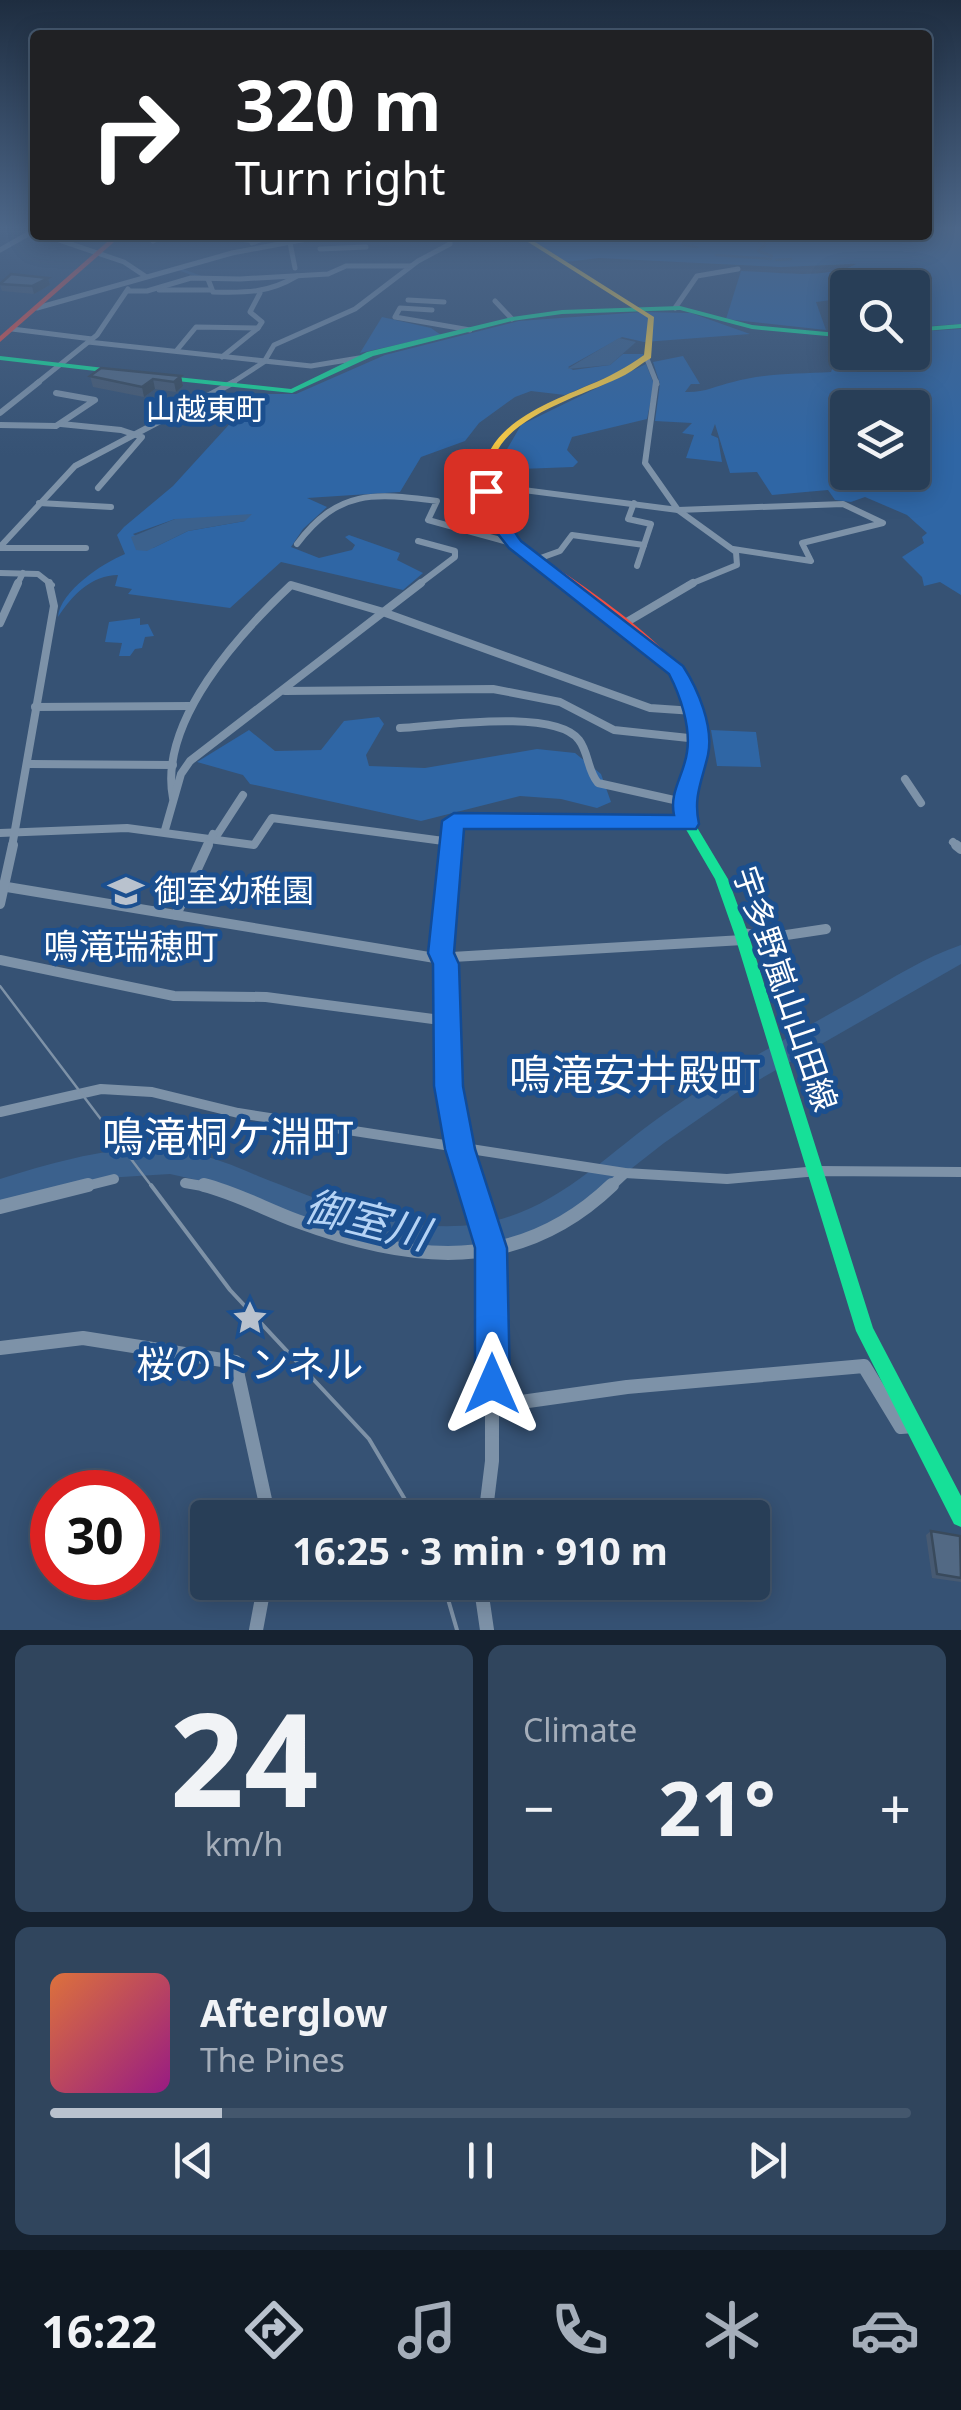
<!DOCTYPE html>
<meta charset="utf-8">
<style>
body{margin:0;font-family:"Noto Sans","Noto Sans JP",sans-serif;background:#30455d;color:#f1f3f6;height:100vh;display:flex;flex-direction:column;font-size:38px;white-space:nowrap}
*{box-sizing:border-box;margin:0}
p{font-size:32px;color:#a5aeba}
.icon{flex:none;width:55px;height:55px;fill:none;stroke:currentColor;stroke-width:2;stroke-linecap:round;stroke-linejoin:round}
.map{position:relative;height:1630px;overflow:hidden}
.details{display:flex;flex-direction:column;gap:15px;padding:15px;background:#162230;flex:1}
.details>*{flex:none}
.top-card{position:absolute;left:30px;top:30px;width:902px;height:210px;border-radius:10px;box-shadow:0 5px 25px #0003,0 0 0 2px #44576d;background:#202124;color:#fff;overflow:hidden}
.controls{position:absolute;left:830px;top:270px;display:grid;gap:20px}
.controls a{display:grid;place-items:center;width:100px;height:100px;border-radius:10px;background:#283e57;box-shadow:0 5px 25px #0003,0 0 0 2px #44576d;font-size:50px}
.speed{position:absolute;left:30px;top:1470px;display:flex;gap:20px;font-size:50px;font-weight:700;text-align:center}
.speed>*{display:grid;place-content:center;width:130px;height:130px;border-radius:50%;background:#283e57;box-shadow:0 5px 25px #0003,0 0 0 2px #44576d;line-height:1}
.speed .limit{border:15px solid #d22;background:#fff;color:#111}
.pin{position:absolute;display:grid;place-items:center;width:85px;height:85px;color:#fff;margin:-42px;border-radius:20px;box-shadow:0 5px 15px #0006}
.me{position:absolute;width:110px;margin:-55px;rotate:0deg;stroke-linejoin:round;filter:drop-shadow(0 0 8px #0008)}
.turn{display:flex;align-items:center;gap:35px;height:210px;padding:0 40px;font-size:45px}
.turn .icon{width:130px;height:130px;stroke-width:2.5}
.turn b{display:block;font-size:70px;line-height:85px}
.big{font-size:75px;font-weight:700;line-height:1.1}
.details .tile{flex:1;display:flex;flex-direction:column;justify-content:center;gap:15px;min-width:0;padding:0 35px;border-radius:15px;background:#30455d}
.details .dial{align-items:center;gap:0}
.dial b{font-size:130px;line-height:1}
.song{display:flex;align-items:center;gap:30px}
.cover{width:120px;height:120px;border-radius:15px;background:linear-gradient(135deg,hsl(20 70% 55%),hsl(310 70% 35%))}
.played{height:10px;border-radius:5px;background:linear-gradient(90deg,#b9c2ce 20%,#44576d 20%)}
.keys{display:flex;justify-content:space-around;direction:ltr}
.heat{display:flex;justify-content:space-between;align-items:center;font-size:55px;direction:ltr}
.details .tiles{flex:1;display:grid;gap:15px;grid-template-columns:1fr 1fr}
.tile:last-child{grid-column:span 2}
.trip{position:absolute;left:190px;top:1500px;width:580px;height:100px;border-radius:10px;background:#283e57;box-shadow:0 5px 25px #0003,0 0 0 2px #44576d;font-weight:700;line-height:100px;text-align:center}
.tabs{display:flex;height:160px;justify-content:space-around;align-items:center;background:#101923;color:#a5aeba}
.tabs .icon{width:70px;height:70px}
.tabs .on{color:#b9c2ce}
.tabs b{font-size:45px;color:#f1f3f6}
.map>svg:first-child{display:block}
.green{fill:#2f66a5;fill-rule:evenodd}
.water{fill:#3b618d}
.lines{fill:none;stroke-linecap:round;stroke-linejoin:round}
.stream{stroke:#3b618d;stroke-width:2.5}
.river{fill:#3b618d;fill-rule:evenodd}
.street-far4{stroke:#7d92a8;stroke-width:5}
.street-far3{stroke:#7d92a8;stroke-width:6}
.street-far2{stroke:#7d92a8;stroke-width:8}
.street-far1{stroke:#7d92a8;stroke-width:10}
.street{stroke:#7d92a8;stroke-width:14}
.fast{fill:#16e098;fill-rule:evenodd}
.slow{fill:#ffcf43;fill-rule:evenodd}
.jam{fill:#f24e42;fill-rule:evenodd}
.tram-far1{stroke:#7e92a7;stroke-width:2.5}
.tram{stroke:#7e92a7;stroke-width:4}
.wall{fill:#475a72}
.shaded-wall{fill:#394a5c}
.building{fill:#526984;stroke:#394a5c;stroke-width:2.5}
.route{fill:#1a73e8;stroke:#114b97;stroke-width:2.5}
.labels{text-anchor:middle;stroke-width:10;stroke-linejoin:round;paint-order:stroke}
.far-neighbourhood-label{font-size:30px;fill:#fff;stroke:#1b4f8f}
.poi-label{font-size:32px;fill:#fff;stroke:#1b4f8f;text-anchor:start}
.street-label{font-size:32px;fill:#fff;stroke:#1b4f8f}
.neighbourhood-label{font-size:35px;fill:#fff;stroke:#1b4f8f}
.near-poi-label{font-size:38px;fill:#fff;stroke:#1b4f8f}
.near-neighbourhood-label{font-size:42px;fill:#fff;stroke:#1b4f8f}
.near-water-label{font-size:42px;font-style:italic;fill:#b5d3f5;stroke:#1b4f8f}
</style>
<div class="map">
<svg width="961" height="1630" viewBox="0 0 961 1630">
<rect width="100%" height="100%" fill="#365274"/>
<!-- green -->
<g class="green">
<path d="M928 228H961V324L913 327 912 288H848L847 298 816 302 826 330 726 319 741 271C775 272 826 280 856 264L780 267 599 258 566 262 523 235H928Z"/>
<path d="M643 312 691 313 750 334 644 342 622 337 568 367 573 370 610 365 623 354H644L638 364 565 395 531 391 515 397 479 423 465 441 421 457 400 492 307 498 327 507 303 529 291 547 319 558 352 550 355 545 345 537 349 535 400 553 397 560 423 573 403 590 281 562 230 608 128 594 132 589 115 586 118 575C92 575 72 595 58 617 60 591 103 563 125 554L117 535 124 527 173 486 257 394H296L385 355 519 321ZM175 519 245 521 188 531 153 548 133 534Z"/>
<polygon points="382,317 431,328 441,335 360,353"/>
<path d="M961 329V595L940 582 924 586 922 577 902 557 924 543 922 537 927 533 907 515 865 497 851 502 835 500 828 490 772 495 757 472 730 473 715 424 711 435 718 438 722 462 686 458 694 435 682 433 692 423 655 421 660 384 653 362 683 356 700 384H691L685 392C704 393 715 386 733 382 764 373 799 374 831 372L836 359 851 352H912L918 347 913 332ZM848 408H912V472H848Z"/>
<polygon points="646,364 654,384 647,419 572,437 567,450 578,462 573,467 495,470 521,425"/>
<polygon points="140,618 140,625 148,624 154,636 145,637 142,648 135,649 130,656 119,656 122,643 105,642 109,622"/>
<polygon points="379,717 384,724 366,755 369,766 425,768 537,749 575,753 601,774 611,802 597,808 561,799 520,796 421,821 250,784 243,775 197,762 249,730 275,751 321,750 344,721"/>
<polygon points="711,730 756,732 761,767 717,766"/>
</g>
<!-- water -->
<g class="water">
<polygon points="619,338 636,342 610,365 567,369"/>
<polygon points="252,514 245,521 188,531 147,551 136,550 131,537 175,519"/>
</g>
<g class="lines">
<!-- stream -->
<g class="stream">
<polyline points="676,235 684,245 697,247"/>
<polyline points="757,235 752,239 766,244 758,251 772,256"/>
<polyline points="716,255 771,259"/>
<polyline points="776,260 791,259"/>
<polyline points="179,269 206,279"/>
</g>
<!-- river -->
<path class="river" d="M961 945V964L736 1093 664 1143 563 1222 506 1245 448 1254 391 1247 336 1231 215 1184 170 1174 105 1178 0 1205V1179C59 1161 124 1141 186 1152 211 1156 235 1166 258 1176 327 1203 402 1235 478 1224 554 1213 604 1156 664 1114 727 1070 794 1034 860 997 893 978 925 957 961 945Z"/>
<!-- street-far4 -->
<g class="street-far4">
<polyline points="44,235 124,262 145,276"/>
<polyline points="209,235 256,241"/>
<polyline points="153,241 163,235"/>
<polyline points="252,243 272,235"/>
<polyline points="290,243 295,268"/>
<polyline points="320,249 366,247"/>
<polyline points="0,250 35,230"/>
<path d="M208 279 213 292C245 293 269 293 297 276"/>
<polyline points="159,290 211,290"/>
<polyline points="128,291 147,291 191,278 240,279 328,274 346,266 411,266"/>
<polyline points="408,300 444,302"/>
<polyline points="495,301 512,319"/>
<polyline points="37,308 232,253 328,235"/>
<polyline points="675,308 697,276 738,269"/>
<polyline points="432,310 400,308 395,317 470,330"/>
<polyline points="258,328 262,322 250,312 260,293"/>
<polyline points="12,329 92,339"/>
<polyline points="88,342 311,366 359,358"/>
<polyline points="177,350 196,327 258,328"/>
<polyline points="222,357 258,328"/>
<polyline points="647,359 657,384"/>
<polyline points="36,384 97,335 128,289"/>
<polyline points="230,384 264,362 274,345 355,309 418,261 450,244 450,235"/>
</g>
<!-- street-far3 -->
<g class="street-far3">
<polyline points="656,382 645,463 678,510 736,552 737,565 688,585"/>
<polyline points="156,403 184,410"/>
<polyline points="0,413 39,382"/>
<polyline points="61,424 121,430 142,437 98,488"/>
<polyline points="0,425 56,426 95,400 56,393"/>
<polyline points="485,485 678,510 843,504 883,523 802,543 811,561 733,549"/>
<polyline points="39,503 111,507"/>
<polyline points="634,503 628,519 651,524 637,566"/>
<polyline points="418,541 455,551 455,557 418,585"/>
<path d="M297 544C338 489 374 493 437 501L428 520 515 544"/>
<polyline points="0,547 75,466 234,382"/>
<polyline points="0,548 86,548"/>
<polyline points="535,560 560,551 572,535 644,545"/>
<polyline points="0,573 38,574 52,585"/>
<polyline points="17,585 23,573"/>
</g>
<!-- street-far2 -->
<g class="street-far2">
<polyline points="0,623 18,583"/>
<polyline points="620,626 693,583"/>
<polyline points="285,691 493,689 560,702 614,730 698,739"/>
<polyline points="35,707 190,706"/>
<path d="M400 728C437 726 555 708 579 740 589 753 587 770 598 783L683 802"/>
<polyline points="30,764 173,765"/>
<polyline points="905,779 921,803"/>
<path d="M173 798C158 721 241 632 291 585L380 611 650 708 694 711"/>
<polyline points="165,830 181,774 190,761 421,583"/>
<polyline points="0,833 127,828 254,845 272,818 451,842"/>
<polyline points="217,835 243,795"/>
<polyline points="953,842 959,847"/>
<polyline points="12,847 54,606 49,583"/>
<polyline points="207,847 213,834"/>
<polyline points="451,847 454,821 688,824"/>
</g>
<!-- street-far1 -->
<g class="street-far1">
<polyline points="452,845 441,953 446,964 448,1086 472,1188"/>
<polyline points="956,845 961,849"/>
<polyline points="7,887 435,958 743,940"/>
<polyline points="0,904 13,845"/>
<polyline points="176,915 208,845"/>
<polyline points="741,933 773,937 826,929"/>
<polyline points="0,960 174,996 266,997 448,1021"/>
<polyline points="0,1112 101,1089 152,1092 238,1113 625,1173 727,1179 818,1171 961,1172"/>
<polyline points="185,1183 214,1188"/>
<polyline points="78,1188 114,1179"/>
<polyline points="609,1188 625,1173"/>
</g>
<!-- street -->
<g class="street">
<path d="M204 1185C236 1193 267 1210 297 1221 411 1263 518 1275 612 1185"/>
<polyline points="471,1185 492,1252 492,1461 485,1518"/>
<polyline points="0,1207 88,1185"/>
<polyline points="0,1348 83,1338 235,1362 269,1518"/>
<polyline points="493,1406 627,1387 864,1366 901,1427 914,1426"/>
<polyline points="480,1582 487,1630"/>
<polyline points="256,1630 265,1582"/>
</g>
<!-- fast -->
<g class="fast">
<polygon points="680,306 752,325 848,334 848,338 752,329 680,310 562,314 512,321 373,356 292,393 167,380 163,378 167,376 291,389 367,352 512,317 562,310"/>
<polygon points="961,324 961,328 912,332 912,328"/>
<polygon points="0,356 113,369 117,371 113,373 0,360"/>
<polygon points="690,773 696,777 689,814 728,879 748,933 873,1328 961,1496 961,1527 954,1524 856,1331 734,933 715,879 677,814 684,777"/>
</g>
<!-- slow -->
<path class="slow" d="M517 235H524L654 317 651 358C642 363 634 370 625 375 588 394 511 414 495 456 487 479 496 502 503 524L498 527 493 524C490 512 484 498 483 486 478 427 546 404 589 385 609 377 627 367 644 355L648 318Z"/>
<!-- jam -->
<g class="jam">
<polygon points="115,235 122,235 0,342 0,336"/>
<path d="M498 521 501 522 512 537C561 572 670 638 694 690 707 717 706 753 694 780L690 781 684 777C692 750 695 719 684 692 663 643 551 574 506 541L493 524Z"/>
</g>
<!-- tram-far1 -->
<polyline class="tram-far1" points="0,986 153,1188"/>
<!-- tram -->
<g class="tram">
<polyline points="151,1185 230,1290 369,1439 416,1518"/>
<polyline points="443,1582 457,1630"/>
</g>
</g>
<!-- wall -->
<g class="wall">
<polygon points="79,235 109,235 100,242 80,241"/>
<polygon points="48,278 50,285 34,294 2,291 0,285 0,283"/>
<polygon points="90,376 181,376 183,386 176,392 155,389 144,397 93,387"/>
<polygon points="931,1531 961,1543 961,1582 932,1578 926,1535"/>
</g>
<!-- shaded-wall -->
<g class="shaded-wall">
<polygon points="98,235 109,235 100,242"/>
<polygon points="48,278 50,285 34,294 32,286"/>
<polygon points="181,376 183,386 176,392 174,382"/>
<polygon points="153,379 155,389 144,397 142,387"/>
</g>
<!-- building -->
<g class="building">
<polygon points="11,274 48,278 32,286 0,284"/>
<polygon points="101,368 181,376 174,382 153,379 142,387 90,376"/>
<polygon points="931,1531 960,1536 961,1578 937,1574"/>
</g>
<!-- sky -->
<linearGradient id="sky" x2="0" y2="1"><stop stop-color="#1e2d40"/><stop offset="0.5" stop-color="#4c6688"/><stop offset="1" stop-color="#4c6688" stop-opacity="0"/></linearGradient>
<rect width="961" height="456" fill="url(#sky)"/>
<!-- route -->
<path class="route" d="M486 486C501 495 508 526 521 541L683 666C698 689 714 727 708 755 702 781 693 797 699 824L696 829H464L454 953 459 964 463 1086 475 1149 507 1248 510 1384 505 1396 492 1402 480 1396 475 1384V1248L445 1149 434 1086 433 964 428 953 442 821 454 813 674 815C669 792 684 775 687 752 691 727 680 695 669 674L509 548 490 524 478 491Z"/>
<!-- icons -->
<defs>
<symbol id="school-bare" viewBox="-9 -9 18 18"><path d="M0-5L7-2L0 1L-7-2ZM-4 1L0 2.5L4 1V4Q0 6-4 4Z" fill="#b9c2ce" stroke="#1b4f8f" stroke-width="2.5" paint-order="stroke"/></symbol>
<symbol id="sight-bare" viewBox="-9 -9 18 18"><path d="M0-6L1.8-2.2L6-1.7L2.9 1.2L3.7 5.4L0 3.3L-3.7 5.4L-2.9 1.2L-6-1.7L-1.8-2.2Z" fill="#b9c2ce" stroke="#1b4f8f" stroke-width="2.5" paint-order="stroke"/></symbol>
</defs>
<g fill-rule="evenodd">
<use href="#school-bare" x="101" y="866" width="50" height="50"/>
<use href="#sight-bare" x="225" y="1293" width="50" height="50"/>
</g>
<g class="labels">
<!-- far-neighbourhood labels -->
<g class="far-neighbourhood-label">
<text x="206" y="420">山越東町</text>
</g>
<!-- poi labels -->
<g class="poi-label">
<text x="154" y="902">御室幼稚園</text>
</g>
<!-- street labels -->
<g class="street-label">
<text transform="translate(785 989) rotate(71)" y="11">宇多野嵐山山田線</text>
</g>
<!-- neighbourhood labels -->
<g class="neighbourhood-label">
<text x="131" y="959">鳴滝瑞穂町</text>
</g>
<!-- near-poi labels -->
<g class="near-poi-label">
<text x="250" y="1378">桜のトンネル</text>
</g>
<!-- near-neighbourhood labels -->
<g class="near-neighbourhood-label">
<text x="635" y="1090">鳴滝安井殿町</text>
<text x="228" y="1152">鳴滝桐ケ淵町</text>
</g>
<!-- near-water labels -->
<g class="near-water-label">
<text transform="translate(367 1220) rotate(14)" y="15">御室川</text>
</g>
</g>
</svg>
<div class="controls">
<a><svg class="icon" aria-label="search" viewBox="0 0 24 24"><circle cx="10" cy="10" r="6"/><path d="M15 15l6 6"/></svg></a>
<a><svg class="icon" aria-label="layers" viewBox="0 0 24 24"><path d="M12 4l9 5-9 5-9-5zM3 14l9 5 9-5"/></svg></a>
</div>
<div class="speed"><div class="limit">30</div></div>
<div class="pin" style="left:486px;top:491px;background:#d93025"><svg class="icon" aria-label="arrive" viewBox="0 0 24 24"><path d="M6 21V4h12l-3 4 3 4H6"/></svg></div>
<svg class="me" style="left:492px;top:1384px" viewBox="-20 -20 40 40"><path d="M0-17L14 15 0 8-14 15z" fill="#1a73e8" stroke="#fff" stroke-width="4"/></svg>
<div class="trip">16:25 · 3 min · 910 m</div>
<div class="top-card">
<div class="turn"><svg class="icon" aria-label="right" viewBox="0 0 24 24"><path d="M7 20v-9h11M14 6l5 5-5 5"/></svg><div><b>320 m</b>Turn right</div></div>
</div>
</div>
<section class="details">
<div class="tiles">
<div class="tile dial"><b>24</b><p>km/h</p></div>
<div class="tile"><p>Climate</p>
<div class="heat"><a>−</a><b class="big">21°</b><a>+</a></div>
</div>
<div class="tile">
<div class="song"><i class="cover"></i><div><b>Afterglow</b><p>The Pines</p></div></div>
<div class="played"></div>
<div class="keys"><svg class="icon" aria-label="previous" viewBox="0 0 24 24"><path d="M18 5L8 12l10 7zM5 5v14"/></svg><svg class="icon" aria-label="pause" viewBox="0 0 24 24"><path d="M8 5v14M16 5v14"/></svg><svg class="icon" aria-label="next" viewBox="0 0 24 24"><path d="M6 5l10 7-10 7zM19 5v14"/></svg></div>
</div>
</div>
</section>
<nav class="tabs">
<b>16:22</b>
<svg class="icon on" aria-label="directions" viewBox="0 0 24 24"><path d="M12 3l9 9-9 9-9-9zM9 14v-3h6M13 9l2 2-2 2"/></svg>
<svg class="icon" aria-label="music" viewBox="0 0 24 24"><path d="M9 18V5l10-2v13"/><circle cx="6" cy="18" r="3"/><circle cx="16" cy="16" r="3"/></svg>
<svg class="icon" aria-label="phone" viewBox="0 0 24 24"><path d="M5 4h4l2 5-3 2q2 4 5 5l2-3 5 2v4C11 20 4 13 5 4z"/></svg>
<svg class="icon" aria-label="climate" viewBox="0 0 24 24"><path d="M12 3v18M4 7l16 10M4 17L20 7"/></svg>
<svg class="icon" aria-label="car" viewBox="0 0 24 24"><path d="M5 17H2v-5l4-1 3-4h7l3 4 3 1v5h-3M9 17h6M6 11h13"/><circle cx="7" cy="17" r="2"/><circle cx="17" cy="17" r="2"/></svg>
</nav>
